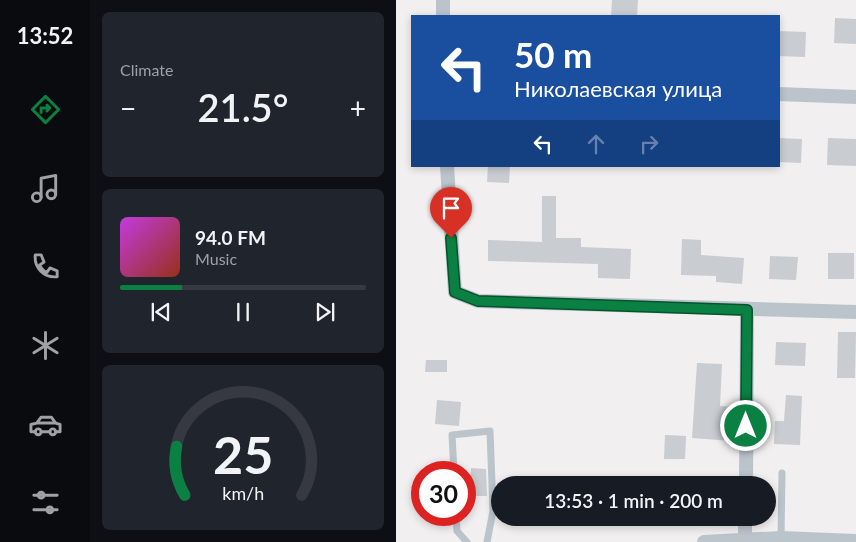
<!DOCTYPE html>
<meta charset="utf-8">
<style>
body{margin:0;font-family:Lato,sans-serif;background:#20242c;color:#f1f3f6;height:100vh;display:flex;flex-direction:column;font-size:19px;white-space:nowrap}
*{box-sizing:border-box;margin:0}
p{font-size:16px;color:#9ea1a6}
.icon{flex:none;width:28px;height:28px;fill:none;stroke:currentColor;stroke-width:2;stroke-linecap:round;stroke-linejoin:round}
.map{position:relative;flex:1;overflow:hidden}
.side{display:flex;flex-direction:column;gap:12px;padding:12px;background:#0d0f14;width:306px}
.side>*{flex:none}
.hud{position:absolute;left:15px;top:15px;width:369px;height:152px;border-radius:0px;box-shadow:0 2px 8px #0003;background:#1a4fa0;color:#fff;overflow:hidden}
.speed{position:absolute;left:15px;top:461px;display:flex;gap:10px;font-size:25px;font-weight:700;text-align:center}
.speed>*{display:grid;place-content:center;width:65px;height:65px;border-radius:50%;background:#171b24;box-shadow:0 2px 8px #0003;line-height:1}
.speed .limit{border:8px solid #d22;background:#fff;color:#111}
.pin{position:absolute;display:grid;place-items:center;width:42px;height:42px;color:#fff;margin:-51px -21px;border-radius:50% 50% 50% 0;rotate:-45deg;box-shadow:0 0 5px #0007}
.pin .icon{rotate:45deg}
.me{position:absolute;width:55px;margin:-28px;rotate:0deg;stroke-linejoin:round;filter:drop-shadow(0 0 4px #0008)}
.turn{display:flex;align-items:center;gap:18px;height:105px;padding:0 20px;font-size:22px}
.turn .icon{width:65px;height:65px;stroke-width:2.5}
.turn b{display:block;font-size:35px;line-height:42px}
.lanes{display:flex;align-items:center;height:48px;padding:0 20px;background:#0003;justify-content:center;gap:25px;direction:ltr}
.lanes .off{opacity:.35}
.big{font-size:38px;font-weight:600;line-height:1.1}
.side .card{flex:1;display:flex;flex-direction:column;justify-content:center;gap:8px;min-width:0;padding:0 18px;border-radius:8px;background:#20242c}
.side .dial{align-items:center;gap:0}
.dial svg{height:130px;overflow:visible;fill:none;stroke:#363941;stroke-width:7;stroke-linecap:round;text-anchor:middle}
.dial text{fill:#f1f3f6;stroke:none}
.song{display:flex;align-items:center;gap:15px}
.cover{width:60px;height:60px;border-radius:8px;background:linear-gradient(135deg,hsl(290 70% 55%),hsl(10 70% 35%))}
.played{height:5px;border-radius:2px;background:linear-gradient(90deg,#0b8043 25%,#363941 25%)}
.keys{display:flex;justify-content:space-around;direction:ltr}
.heat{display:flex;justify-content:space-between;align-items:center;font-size:28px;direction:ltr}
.trip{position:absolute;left:95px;top:476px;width:285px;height:50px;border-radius:25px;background:#171b24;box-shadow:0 2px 8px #0003;font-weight:600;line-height:50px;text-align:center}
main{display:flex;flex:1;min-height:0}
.tab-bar{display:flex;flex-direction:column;width:90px;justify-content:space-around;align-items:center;background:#090b0e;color:#9ea1a6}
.tab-bar .icon{width:35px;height:35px}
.tab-bar .selected{color:#0b8043}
.tab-bar b{font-size:22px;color:#f1f3f6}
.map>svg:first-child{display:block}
.building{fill:#c9ccd1}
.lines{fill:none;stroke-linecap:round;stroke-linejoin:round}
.service{stroke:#bbc4cb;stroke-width:7}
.minor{stroke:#bbc4cb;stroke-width:14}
.route-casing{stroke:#07532c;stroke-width:12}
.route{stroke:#0b8043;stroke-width:9}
</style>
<main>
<nav class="tab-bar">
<b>13:52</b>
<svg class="icon selected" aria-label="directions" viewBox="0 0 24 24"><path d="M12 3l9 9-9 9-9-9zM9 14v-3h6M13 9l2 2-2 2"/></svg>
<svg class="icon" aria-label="music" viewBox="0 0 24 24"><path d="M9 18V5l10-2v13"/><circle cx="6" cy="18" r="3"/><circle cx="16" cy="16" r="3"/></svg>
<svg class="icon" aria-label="phone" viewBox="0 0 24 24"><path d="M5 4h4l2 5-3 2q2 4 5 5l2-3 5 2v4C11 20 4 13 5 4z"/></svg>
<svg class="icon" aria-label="climate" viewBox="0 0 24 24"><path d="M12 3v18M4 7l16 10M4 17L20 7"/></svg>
<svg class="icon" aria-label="car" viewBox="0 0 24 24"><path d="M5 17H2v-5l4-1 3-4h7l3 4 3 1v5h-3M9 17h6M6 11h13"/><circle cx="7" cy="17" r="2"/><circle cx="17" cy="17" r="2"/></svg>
<svg class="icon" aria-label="filters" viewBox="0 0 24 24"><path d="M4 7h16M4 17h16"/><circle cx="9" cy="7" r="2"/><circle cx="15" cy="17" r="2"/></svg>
</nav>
<section class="side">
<div class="card"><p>Climate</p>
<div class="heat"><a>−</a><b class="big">21.5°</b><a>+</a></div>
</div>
<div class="card">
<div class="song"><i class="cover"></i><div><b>94.0 FM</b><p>Music</p></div></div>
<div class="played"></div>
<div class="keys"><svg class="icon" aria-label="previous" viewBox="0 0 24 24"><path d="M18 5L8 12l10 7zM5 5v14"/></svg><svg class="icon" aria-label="pause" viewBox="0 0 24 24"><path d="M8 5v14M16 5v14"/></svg><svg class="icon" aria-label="next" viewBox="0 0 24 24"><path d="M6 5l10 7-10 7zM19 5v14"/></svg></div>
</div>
<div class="card dial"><svg viewBox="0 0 100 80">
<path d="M14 69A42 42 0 1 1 86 69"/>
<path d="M14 69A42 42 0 0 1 9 39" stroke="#0b8043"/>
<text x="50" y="56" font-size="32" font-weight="700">25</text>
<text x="50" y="72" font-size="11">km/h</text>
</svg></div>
</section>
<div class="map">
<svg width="460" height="542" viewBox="0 0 460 542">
<rect width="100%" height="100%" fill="#f1efef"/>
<!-- building -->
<g class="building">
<polygon points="216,0 242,0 241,16 215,16"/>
<polygon points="439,18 460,19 460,44 438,43"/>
<polygon points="382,31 410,32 409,57 382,56"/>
<polygon points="382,138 406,139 405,163 382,162"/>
<polygon points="432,138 460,139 460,166 431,165"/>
<polygon points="92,166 114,166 113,183 91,182"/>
<polygon points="146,196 160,196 160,238 185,238 185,247 235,249 234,279 202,278 202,264 92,261 92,240 146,242"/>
<polygon points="286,239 305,240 305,255 348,258 346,284 320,282 320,276 285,275"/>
<rect x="432" y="253" width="26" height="26"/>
<polygon points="374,256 402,257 400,280 373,279"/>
<polygon points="442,332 460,332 459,378 441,378"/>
<polygon points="380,342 410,343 409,366 379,365"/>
<polygon points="30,360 51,360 51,372 29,372"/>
<polygon points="301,363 326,364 324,406 338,407 336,441 296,438"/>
<polygon points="390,395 406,396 404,445 378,444 379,421 388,421"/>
<polygon points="41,400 65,402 63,426 39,424"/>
<polygon points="269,435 290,436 289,459 268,459"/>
<polygon points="75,468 90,469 91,496 74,496"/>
</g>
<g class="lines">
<!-- service -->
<g class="service">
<polyline points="58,472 56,435 94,431 97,511 91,542"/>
<polyline points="60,515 61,531 71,542"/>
<polyline points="385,538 386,473"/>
</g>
<!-- minor -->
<g class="minor">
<polyline points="47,16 47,0"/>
<polyline points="382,94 460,97"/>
<polyline points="51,166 59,292 82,301 460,312"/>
<polyline points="350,485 351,310"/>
<polyline points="308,542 385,538 460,541"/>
<polyline points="349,542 349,518"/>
</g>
</g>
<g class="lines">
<defs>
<polyline id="route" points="55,238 59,292 82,301 351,310 350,426"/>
</defs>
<!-- route casing -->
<use href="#route" class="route-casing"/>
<!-- route -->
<use href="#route" class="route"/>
</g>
</svg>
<div class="speed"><div class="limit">30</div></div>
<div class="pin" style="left:55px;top:238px;background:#d93025"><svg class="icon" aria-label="arrive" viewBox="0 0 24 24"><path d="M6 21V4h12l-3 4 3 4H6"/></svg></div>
<svg class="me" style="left:350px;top:426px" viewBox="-20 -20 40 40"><circle r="17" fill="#0b8043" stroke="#fff" stroke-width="3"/><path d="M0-11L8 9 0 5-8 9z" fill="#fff"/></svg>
<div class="trip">13:53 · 1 min · 200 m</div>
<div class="hud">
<div class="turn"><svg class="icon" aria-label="left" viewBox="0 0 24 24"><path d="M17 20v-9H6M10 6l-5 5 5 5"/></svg><div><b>50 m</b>Николаевская улица</div></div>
<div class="lanes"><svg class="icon" aria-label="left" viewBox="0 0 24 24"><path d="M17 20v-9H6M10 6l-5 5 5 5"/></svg><svg class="icon off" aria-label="ahead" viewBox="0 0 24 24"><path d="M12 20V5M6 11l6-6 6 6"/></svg><svg class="icon off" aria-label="right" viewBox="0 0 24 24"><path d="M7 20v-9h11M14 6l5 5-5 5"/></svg></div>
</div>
</div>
</main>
